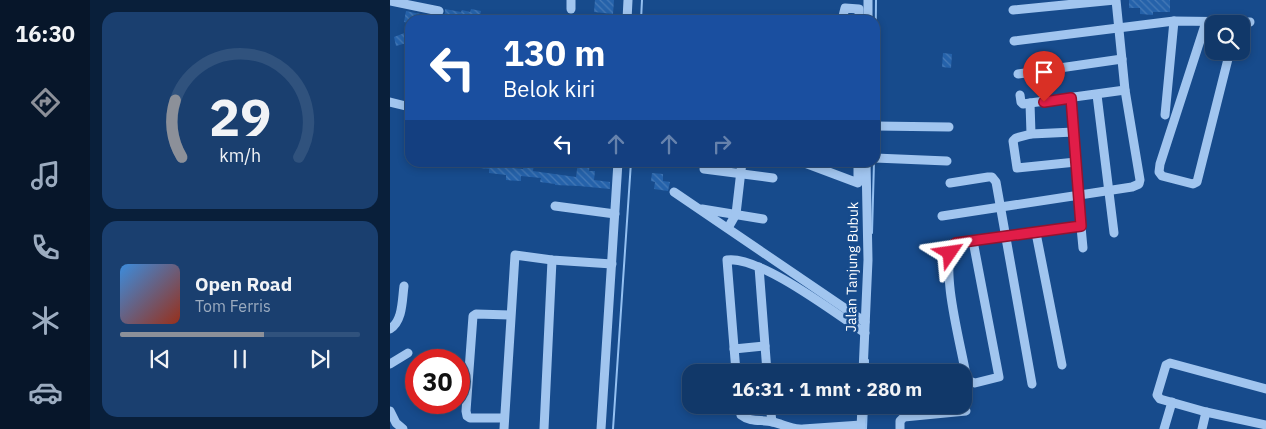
<!DOCTYPE html>
<html lang="id">
<meta charset="utf-8">
<style>
body{margin:0;font-family:"IBM Plex Sans",sans-serif;background:#1a3f6f;color:#f1f3f6;height:100vh;display:flex;flex-direction:column;font-size:19px;white-space:nowrap}
*{box-sizing:border-box;margin:0}
p{font-size:16px;color:#9cacc0}
.icon{flex:none;width:28px;height:28px;fill:none;stroke:currentColor;stroke-width:2;stroke-linecap:round;stroke-linejoin:round}
.map{position:relative;flex:1;overflow:hidden}
.side{display:flex;flex-direction:column;gap:12px;padding:12px;background:#091f3a;width:300px}
.side>*{flex:none}
.top-card{position:absolute;left:15px;top:15px;width:475px;height:152px;border-radius:15px;box-shadow:0 2px 8px #0003,0 0 0 1px #30527d;background:#1a4fa0;color:#fff;overflow:hidden}
.controls{position:absolute;left:815px;top:15px;display:grid;gap:10px}
.controls a{display:grid;place-items:center;width:45px;height:45px;border-radius:10px;background:#113869;box-shadow:0 2px 8px #0003,0 0 0 1px #30527d;font-size:25px}
.speed{position:absolute;left:15px;top:349px;display:flex;gap:10px;font-size:25px;font-weight:700;text-align:center}
.speed>*{display:grid;place-content:center;width:65px;height:65px;border-radius:50%;background:#113869;box-shadow:0 2px 8px #0003,0 0 0 1px #30527d;line-height:1}
.speed .limit{border:8px solid #d22;background:#fff;color:#111}
.pin{position:absolute;display:grid;place-items:center;width:42px;height:42px;color:#fff;margin:-51px -21px;border-radius:50% 50% 50% 0;rotate:-45deg;box-shadow:0 0 5px #0007}
.pin .icon{rotate:45deg}
.me{position:absolute;width:55px;margin:-28px;rotate:58deg;stroke-linejoin:round;filter:drop-shadow(0 0 4px #0008)}
.turn{display:flex;align-items:center;gap:18px;height:105px;padding:0 15px;font-size:22px}
.turn .icon{width:65px;height:65px;stroke-width:2.5}
.turn b{display:block;font-size:35px;line-height:42px}
.lanes{display:flex;align-items:center;height:48px;padding:0 15px;background:#0003;justify-content:center;gap:25px;direction:ltr}
.lanes .off{opacity:.35}
.side .tile{flex:1;display:flex;flex-direction:column;justify-content:center;gap:8px;min-width:0;padding:0 18px;border-radius:15px;background:#1a3f6f}
.side .dial{align-items:center;gap:0}
.dial svg{height:130px;overflow:visible;fill:none;stroke:#30527d;stroke-width:7;stroke-linecap:round;text-anchor:middle}
.dial text{fill:#f1f3f6;stroke:none}
.song{display:flex;align-items:center;gap:15px}
.cover{width:60px;height:60px;border-radius:8px;background:linear-gradient(135deg,hsl(210 70% 55%),hsl(10 70% 35%))}
.played{height:5px;border-radius:2px;background:linear-gradient(90deg,#8c9099 60%,#30527d 60%)}
.keys{display:flex;justify-content:space-around;direction:ltr}
.trip{position:absolute;left:292px;top:364px;width:290px;height:50px;border-radius:15px;background:#113869;box-shadow:0 2px 8px #0003,0 0 0 1px #30527d;font-weight:700;line-height:50px;text-align:center}
main{display:flex;flex:1;min-height:0}
.dock{display:flex;flex-direction:column;width:90px;justify-content:space-around;align-items:center;background:#07162a;color:#9cacc0}
.dock .icon{width:35px;height:35px}
.dock .selected{color:#8c9099}
.dock b{font-size:22px;color:#f1f3f6}
.map>svg:first-child{display:block}
.lines{fill:none;stroke-linecap:round;stroke-linejoin:round}
.stream{stroke:#94c0f1;stroke-width:2}
.building{fill:url(#building-back-hatch)}
.minor{stroke:#a1c5ef;stroke-width:9}
.route-casing{stroke:#92132f;stroke-width:12}
.route{stroke:#e11d48;stroke-width:9}
.labels{text-anchor:middle;stroke-width:5;stroke-linejoin:round;paint-order:stroke}
.street-label{font-size:14px;fill:#fff;stroke:#174b8c}
</style>
<main>
<nav class="dock">
<b>16:30</b>
<svg class="icon selected" aria-label="directions" viewBox="0 0 24 24"><path d="M12 3l9 9-9 9-9-9zM9 14v-3h6M13 9l2 2-2 2"/></svg>
<svg class="icon" aria-label="music" viewBox="0 0 24 24"><path d="M9 18V5l10-2v13"/><circle cx="6" cy="18" r="3"/><circle cx="16" cy="16" r="3"/></svg>
<svg class="icon" aria-label="phone" viewBox="0 0 24 24"><path d="M5 4h4l2 5-3 2q2 4 5 5l2-3 5 2v4C11 20 4 13 5 4z"/></svg>
<svg class="icon" aria-label="climate" viewBox="0 0 24 24"><path d="M12 3v18M4 7l16 10M4 17L20 7"/></svg>
<svg class="icon" aria-label="car" viewBox="0 0 24 24"><path d="M5 17H2v-5l4-1 3-4h7l3 4 3 1v5h-3M9 17h6M6 11h13"/><circle cx="7" cy="17" r="2"/><circle cx="17" cy="17" r="2"/></svg>
</nav>
<section class="side">
<div class="tile dial"><svg viewBox="0 0 100 80">
<path d="M14 69A42 42 0 1 1 86 69"/>
<path d="M14 69A42 42 0 0 1 10 34" stroke="#8c9099"/>
<text x="50" y="56" font-size="32" font-weight="700">29</text>
<text x="50" y="72" font-size="11">km/h</text>
</svg></div>
<div class="tile">
<div class="song"><i class="cover"></i><div><b>Open Road</b><p>Tom Ferris</p></div></div>
<div class="played"></div>
<div class="keys"><svg class="icon" aria-label="previous" viewBox="0 0 24 24"><path d="M18 5L8 12l10 7zM5 5v14"/></svg><svg class="icon" aria-label="pause" viewBox="0 0 24 24"><path d="M8 5v14M16 5v14"/></svg><svg class="icon" aria-label="next" viewBox="0 0 24 24"><path d="M6 5l10 7-10 7zM19 5v14"/></svg></div>
</div>
</section>
<div class="map">
<svg width="876" height="429" viewBox="0 0 876 429">
<defs>
<pattern id="building-back-hatch" width="6" height="6" patternUnits="userSpaceOnUse" patternTransform="scale(1.25)"><rect width="6" height="6" fill="#2562aa"/><path d="M-1 5l2 2M0 0l6 6M5-1l2 2" fill="none" stroke="#467ab7"/></pattern>
</defs>
<rect width="100%" height="100%" fill="#174b8c"/>
<g class="lines">
<!-- stream -->
<g class="stream">
<polyline points="251,20 252,0"/>
<polyline points="485,115 486,0"/>
<polyline points="482,233 484,162"/>
<polyline points="478,372 478,360"/>
<polyline points="223,429 241,162"/>
<polyline points="476,429 477,405"/>
</g>
</g>
<!-- building -->
<g class="building">
<polygon points="205,0 224,0 223,14 204,12"/>
<polygon points="739,0 780,0 780,12 763,12 763,15 750,14 750,8 739,8"/>
<polygon points="55,9 71,12 72,10 80,12 81,9 91,11 89,20 50,20 55,13"/>
<polygon points="16,11 40,16 40,17 38,20 20,20 20,23 14,22"/>
<polygon points="17,32 20,42 6,46 4,37"/>
<polygon points="553,53 562,54 561,68 552,67"/>
<polygon points="72,162 113,162 113,167 133,169 134,163 144,164 143,171 186,177 188,162 200,162 199,171 205,171 204,180 220,182 220,189 189,186 165,185 165,184 150,182 151,178 131,176 131,181 116,180 116,175 99,173 99,169 72,166"/>
<polygon points="262,173 273,174 273,181 280,182 278,191 264,189 265,182 261,181"/>
</g>
<g class="lines">
<!-- minor -->
<g class="minor">
<polyline points="181,0 181,9"/>
<polyline points="0,1 49,11"/>
<polyline points="623,10 725,0"/>
<polyline points="237,20 238,0"/>
<polyline points="452,20 455,8 469,9 469,20"/>
<polyline points="478,20 478,0"/>
<polyline points="816,22 770,164 769,172 772,176 803,184 807,182 840,51"/>
<polyline points="624,41 784,21 860,22"/>
<polyline points="628,74 732,59"/>
<polyline points="630,95 631,102 633,104 735,90"/>
<polyline points="707,95 724,233"/>
<polyline points="681,98 688,195 693,248"/>
<polyline points="0,102 20,107"/>
<polyline points="640,103 641,134 626,138 623,141 627,168 686,162"/>
<polyline points="775,115 784,21"/>
<polyline points="485,126 559,127"/>
<polyline points="641,134 684,132"/>
<polyline points="485,158 557,161"/>
<polyline points="412,162 468,183 468,162"/>
<polyline points="314,169 383,178"/>
<polyline points="560,183 598,177 602,177 606,182 642,384"/>
<polyline points="284,192 475,322"/>
<polyline points="165,206 225,214"/>
<polyline points="312,209 373,219"/>
<polyline points="552,216 742,187 749,184 750,180 735,90 726,0"/>
<polyline points="338,228 346,214 352,162"/>
<polyline points="646,233 672,365"/>
<path d="M583 241 609 377 585 383 579 381 576 375C571 345 550 270 563 245L566 243 691 226"/>
<polyline points="369,267 377,372"/>
<path d="M0 329C13 321 12 300 14 286"/>
<polyline points="344,349 375,346"/>
<polyline points="0,364 18,353"/>
<path d="M346 372 337 260C369 255 446 314 475 333"/>
<polyline points="473,372 478,260 476,162"/>
<polyline points="876,389 780,363 776,365 767,395 770,399 816,412 876,425"/>
<path d="M349 405 351 415C361 423 372 419 383 422 392 424 400 429 410 429"/>
<polyline points="380,405 382,422"/>
<polyline points="0,411 6,423 13,429"/>
<polyline points="114,418 80,418 77,416 76,411 83,316 86,314 120,315"/>
<polyline points="114,429 125,255 162,260 222,264"/>
<polyline points="154,429 162,260"/>
<polyline points="211,429 228,162"/>
<polyline points="413,429 471,425"/>
<polyline points="471,429 472,405"/>
<polyline points="510,429 510,421 514,417 576,411"/>
<polyline points="774,429 782,402"/>
<polyline points="812,429 816,412"/>
</g>
</g>
<g class="lines">
<defs>
<polyline id="route" points="560,253 563,245 566,243 691,226 681,98 654,102"/>
</defs>
<!-- route casing -->
<use href="#route" class="route-casing"/>
<!-- route -->
<use href="#route" class="route"/>
</g>
<g class="labels">
<!-- street labels -->
<g class="street-label">
<text transform="translate(462 267) rotate(-89)" y="5">Jalan Tanjung Bubuk</text>
</g>
</g>
</svg>
<div class="controls">
<a><svg class="icon" aria-label="search" viewBox="0 0 24 24"><circle cx="10" cy="10" r="6"/><path d="M15 15l6 6"/></svg></a>
</div>
<div class="speed"><div class="limit">30</div></div>
<div class="pin" style="left:654px;top:102px;background:#d93025"><svg class="icon" aria-label="arrive" viewBox="0 0 24 24"><path d="M6 21V4h12l-3 4 3 4H6"/></svg></div>
<svg class="me" style="left:560px;top:253px" viewBox="-20 -20 40 40"><path d="M0-17L14 15 0 8-14 15z" fill="#e11d48" stroke="#fff" stroke-width="4"/></svg>
<div class="trip">16:31 · 1 mnt · 280 m</div>
<div class="top-card">
<div class="turn"><svg class="icon" aria-label="left" viewBox="0 0 24 24"><path d="M17 20v-9H6M10 6l-5 5 5 5"/></svg><div><b>130 m</b>Belok kiri</div></div>
<div class="lanes"><svg class="icon" aria-label="left" viewBox="0 0 24 24"><path d="M17 20v-9H6M10 6l-5 5 5 5"/></svg><svg class="icon off" aria-label="ahead" viewBox="0 0 24 24"><path d="M12 20V5M6 11l6-6 6 6"/></svg><svg class="icon off" aria-label="ahead" viewBox="0 0 24 24"><path d="M12 20V5M6 11l6-6 6 6"/></svg><svg class="icon off" aria-label="right" viewBox="0 0 24 24"><path d="M7 20v-9h11M14 6l5 5-5 5"/></svg></div>
</div>
</div>
</main>
